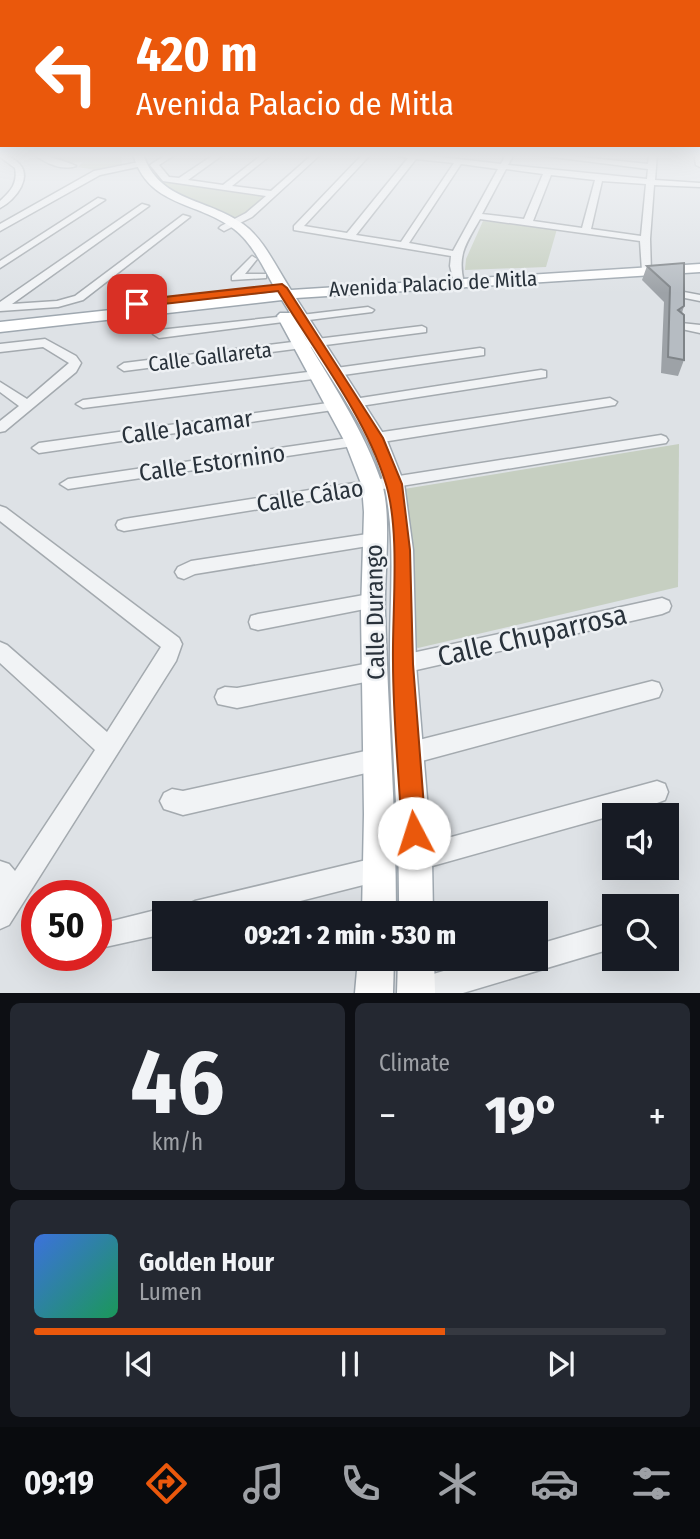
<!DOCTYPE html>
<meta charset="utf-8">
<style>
body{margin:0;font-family:"Fira Sans Condensed",sans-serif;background:#242831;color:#f1f3f6;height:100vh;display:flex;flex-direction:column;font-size:26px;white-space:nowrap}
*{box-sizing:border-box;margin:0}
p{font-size:23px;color:#9ea1a6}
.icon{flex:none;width:38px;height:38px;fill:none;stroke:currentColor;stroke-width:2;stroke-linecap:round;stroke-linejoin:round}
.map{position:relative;height:993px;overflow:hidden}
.details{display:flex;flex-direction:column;gap:10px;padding:10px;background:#0d0f14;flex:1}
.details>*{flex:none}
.hud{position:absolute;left:0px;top:0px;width:700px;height:147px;box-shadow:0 7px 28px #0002;background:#ea580c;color:#fff;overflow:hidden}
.buttons{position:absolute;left:602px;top:803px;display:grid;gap:14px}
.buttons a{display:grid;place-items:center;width:77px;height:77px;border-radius:0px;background:#171b24;box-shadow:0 7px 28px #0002;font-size:35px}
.speed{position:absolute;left:21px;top:880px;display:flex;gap:14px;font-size:35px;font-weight:700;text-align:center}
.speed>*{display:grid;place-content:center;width:91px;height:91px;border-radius:50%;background:#171b24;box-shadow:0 7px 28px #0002;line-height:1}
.speed .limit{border:10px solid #d22;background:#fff;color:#111}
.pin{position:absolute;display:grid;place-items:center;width:60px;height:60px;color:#fff;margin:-30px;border-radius:14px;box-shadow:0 4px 10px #0006}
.me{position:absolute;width:77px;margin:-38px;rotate:355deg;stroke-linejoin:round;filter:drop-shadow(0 0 5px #0008)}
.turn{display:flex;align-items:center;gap:24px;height:147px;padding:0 21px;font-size:32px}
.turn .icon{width:91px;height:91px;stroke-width:2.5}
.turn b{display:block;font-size:49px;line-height:60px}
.big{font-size:52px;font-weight:800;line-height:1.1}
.details .card{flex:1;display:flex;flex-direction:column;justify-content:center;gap:10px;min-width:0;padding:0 24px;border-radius:10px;background:#242831}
.details .dial{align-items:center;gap:0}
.dial b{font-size:91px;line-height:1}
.song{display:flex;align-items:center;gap:21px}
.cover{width:84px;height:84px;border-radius:10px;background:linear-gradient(135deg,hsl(220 70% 55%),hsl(150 70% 35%))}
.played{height:7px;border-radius:4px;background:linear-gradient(90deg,#ea580c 65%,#363941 65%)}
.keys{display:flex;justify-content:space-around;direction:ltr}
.heat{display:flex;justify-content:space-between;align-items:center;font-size:38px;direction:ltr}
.details .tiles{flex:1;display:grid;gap:10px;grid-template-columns:1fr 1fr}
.card:last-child{grid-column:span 2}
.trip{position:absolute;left:152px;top:901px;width:396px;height:70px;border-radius:0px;background:#171b24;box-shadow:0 7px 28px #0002;font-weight:800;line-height:70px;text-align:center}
.dock{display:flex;height:112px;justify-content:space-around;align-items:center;background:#090b0e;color:#9ea1a6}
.dock .icon{width:49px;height:49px}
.dock .current{color:#ea580c}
.dock b{font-size:32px;color:#f1f3f6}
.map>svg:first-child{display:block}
.green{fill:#c6cfc1}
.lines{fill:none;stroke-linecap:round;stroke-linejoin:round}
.minor-casing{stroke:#a4aaaf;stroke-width:3}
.major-casing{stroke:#9fa8b0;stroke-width:3}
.minor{fill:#f1f3f5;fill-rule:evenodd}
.major{fill:#fff;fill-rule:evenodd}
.wall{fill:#9da2a7}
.building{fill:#b6bcc2;stroke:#7f8488;stroke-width:2}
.route{fill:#ea580c;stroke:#983908;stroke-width:2}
.labels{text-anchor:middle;stroke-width:5;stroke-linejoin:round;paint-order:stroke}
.far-street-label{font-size:21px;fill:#29323b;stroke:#eef1f4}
.street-label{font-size:24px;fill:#29323b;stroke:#eef1f4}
.near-street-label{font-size:28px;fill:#29323b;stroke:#eef1f4}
</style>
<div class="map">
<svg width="700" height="993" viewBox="0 0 700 993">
<rect width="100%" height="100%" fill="#dee2e6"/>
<!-- green -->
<g class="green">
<polygon points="66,154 121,154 122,164 95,170 78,167 83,162 64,163 49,157"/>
<polygon points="158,181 263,194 264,196 238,220 183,197"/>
<polygon points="483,221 557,229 546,267 465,270 466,259"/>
<polygon points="679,444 678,587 418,648 411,644 404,489"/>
</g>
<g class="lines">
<defs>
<g id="minor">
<path d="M0 154C7 154 10 157 16 161 35 175 16 200 0 208V201C11 191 18 183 15 168L0 157Z"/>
<path d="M33 154C42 154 68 162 76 166 61 171 46 163 33 154Z"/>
<polygon points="167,154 176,154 159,165 169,177 179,178 215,154 224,154 188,180 223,185 263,154 272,154 232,186 271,191 313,154 321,154 252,217 224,231 219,228 221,226 246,213 266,196 163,181 150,165"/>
<path d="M363 154H371L304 226 347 233 408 158 389 154H415L501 164 506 154H514L508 165 647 179 648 169 529 154H553L648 164 649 154H657L655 180 700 183V187L654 185 650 239 651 273 642 271 640 241 480 219C466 244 457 254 464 283L459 286 454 283 450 266 451 256 294 230V226ZM416 159 454 163 401 242 356 235ZM461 164 498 169 453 251 409 243ZM506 169 543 174 524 219 482 214ZM551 175 595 180 582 228 533 221ZM602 181 646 184 641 236 591 229Z"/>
<polygon points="694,154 700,154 700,167 696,165"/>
<polygon points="139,162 142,166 100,175 0,231 0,224 94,171"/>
<polygon points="98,198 105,200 0,268 0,261"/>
<polygon points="142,204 149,206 12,304 57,301 75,296 183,215 190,217 83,300 58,307 0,311 0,302"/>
<polygon points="252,256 257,259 245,274 266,274 266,278 232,280 232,276"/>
<polygon points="684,292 700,295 700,301 680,297 680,293"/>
<polygon points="368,307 374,310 372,312 301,321 295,318 301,315"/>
<polygon points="287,316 293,319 291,321 159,338 153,334 159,330"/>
<polygon points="681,323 700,325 700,333 677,328 675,326"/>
<polygon points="422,326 426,328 426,332 124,371 118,367 124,363"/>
<polygon points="45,339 76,356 81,363 76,372 5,431 0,432 0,421 19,406 0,392 0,382 27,399 69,363 43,347 0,352 0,344"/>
<polygon points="480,348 484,349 484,355 336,376 330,372 336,368"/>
<polygon points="541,370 546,371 546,377 354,407 347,403 354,399"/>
<polygon points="316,371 322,375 321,378 83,408 76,404 83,400"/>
<polygon points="610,398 617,402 615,405 376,443 369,438 376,433"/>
<polygon points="335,402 342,406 340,409 39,453 32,448 39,443"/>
<polygon points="661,435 666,437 668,440 666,443 124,531 118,529 116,525 118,521 124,519"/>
<polygon points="355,437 362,442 360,445 68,489 60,484 68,479"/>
<polygon points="0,506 6,508 179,638 182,644 176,661 9,925 0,929 0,861 9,864 15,871 95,750 0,663 0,642 7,645 107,732 161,647 0,521"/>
<polygon points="374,533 380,535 382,539 380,543 374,545 195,574 184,579 178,577 175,572 178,567 191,561"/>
<polygon points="375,593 381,595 384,600 381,605 375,607 258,630 251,628 249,622 251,616 258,614"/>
<polygon points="662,598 669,601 671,606 669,611 662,614 403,673 396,670 393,664 396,658 403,655"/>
<polygon points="375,662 382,665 385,671 382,677 375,680 237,708 218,704 215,697 218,690 225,687 237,688"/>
<polygon points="652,681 659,683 662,690 659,697 652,699 407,765 399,762 396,754 399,746 407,743"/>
<polygon points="379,748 387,751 390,759 387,767 379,770 183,815 164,809 160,801 164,793 172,789 183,791"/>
<polygon points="657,781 665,784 668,792 665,800 657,803 411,872 402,869 399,860 402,851 411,848"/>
<polygon points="383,856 392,859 395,868 392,877 383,880 249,914 182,914 186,905 195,901"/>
<polygon points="164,908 174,914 164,914 164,934 96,949 96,925"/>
<polygon points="614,922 614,948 463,993 402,993 406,983 416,979 485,959 536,959 536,945"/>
</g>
<g id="major">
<path d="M133 154H143C159 202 207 198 243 224 264 239 277 269 291 290L700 264V272L296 298 386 438 404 483 413 550 416 664 432 859 433 914H399C400 830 391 747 390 664 389 605 397 541 384 483 371 431 328 376 300 329 329 379 364 429 382 484 392 517 384 575 385 611 388 712 396 813 396 914H362L364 814 361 612 364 512 362 486 345 442 277 316 280 313H290L282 300 0 332V322L277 292C265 271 253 243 234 229 197 201 148 207 133 154Z"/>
<polygon points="358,959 394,959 393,993 355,993"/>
<polygon points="398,959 434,959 435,993 397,993"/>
</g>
</defs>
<!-- minor casing -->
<use href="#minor" class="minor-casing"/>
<!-- major casing -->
<use href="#major" class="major-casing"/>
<!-- minor -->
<use href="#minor" class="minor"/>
<!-- major -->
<use href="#major" class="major"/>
</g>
<!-- wall -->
<polygon class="wall" points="684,263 684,306 682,313 684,360 678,376 661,373 664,302 642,280 647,266"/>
<!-- building -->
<polygon class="building" points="684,263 684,306 678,310 684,315 684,360 668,357 670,287 647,266"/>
<!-- sky -->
<linearGradient id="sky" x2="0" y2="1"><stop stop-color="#8ab4d9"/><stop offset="0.53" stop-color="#f0f2f4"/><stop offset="1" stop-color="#f0f2f4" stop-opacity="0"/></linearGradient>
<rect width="700" height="293" fill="url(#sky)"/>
<!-- route -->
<path class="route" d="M282 284 287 288 383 438 402 484 410 550 413 664 426 833 422 842 414 845 405 842 402 833C399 776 393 719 393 662 392 611 401 529 385 481 365 416 314 350 278 291L137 307 132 304 137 300Z"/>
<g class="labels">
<!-- far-street labels -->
<g class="far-street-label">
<text transform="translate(433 284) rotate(-3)" y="7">Avenida Palacio de Mitla</text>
<text transform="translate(210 357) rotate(-7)" y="7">Calle Gallareta</text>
</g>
<!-- street labels -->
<g class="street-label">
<text transform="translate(187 427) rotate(-8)" y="8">Calle Jacamar</text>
<text transform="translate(212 463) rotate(-8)" y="8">Calle Estornino</text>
<text transform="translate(310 496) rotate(-9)" y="8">Calle Cálao</text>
<text transform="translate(375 612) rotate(-91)" y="8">Calle Durango</text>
</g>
<!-- near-street labels -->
<g class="near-street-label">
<text transform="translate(532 635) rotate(-13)" y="10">Calle Chuparrosa</text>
</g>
</g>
</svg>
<div class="buttons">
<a><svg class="icon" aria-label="sound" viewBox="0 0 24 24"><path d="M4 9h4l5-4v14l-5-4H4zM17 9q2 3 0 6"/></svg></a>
<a><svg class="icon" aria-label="search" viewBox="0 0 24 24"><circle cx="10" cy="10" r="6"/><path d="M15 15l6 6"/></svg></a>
</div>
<div class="speed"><div class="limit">50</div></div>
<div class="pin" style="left:137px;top:304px;background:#d93025"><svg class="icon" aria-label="arrive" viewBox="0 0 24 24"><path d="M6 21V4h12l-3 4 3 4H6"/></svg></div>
<svg class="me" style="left:414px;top:833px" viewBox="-20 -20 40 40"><circle r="19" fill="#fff"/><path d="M0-13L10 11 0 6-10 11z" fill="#ea580c"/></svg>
<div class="trip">09:21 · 2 min · 530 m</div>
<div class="hud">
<div class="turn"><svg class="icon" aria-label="left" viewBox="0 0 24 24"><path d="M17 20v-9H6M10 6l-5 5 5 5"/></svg><div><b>420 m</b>Avenida Palacio de Mitla</div></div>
</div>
</div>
<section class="details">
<div class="tiles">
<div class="card dial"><b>46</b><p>km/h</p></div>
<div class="card"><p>Climate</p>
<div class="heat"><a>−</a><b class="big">19°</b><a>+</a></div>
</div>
<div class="card">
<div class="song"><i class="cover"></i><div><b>Golden Hour</b><p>Lumen</p></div></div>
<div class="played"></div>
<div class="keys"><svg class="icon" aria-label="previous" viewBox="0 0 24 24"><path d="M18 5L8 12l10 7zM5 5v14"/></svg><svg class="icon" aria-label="pause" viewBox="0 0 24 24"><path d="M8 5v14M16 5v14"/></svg><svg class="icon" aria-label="next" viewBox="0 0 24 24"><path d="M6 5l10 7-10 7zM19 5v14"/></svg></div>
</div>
</div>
</section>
<nav class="dock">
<b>09:19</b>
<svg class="icon current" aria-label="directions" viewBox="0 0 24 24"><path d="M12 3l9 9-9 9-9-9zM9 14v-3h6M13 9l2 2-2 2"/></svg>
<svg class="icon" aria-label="music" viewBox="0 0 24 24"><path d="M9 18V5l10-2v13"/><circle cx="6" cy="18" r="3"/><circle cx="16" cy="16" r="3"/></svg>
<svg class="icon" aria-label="phone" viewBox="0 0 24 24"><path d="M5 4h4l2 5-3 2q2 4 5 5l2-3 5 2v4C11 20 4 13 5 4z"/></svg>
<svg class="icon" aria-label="climate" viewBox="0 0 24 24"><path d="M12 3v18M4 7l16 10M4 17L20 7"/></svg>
<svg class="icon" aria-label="car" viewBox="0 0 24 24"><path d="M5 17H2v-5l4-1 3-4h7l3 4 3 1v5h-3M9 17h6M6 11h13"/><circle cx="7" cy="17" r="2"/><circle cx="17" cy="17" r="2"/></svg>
<svg class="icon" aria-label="filters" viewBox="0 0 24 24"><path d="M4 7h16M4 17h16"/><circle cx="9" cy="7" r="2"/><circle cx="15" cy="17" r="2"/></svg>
</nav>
